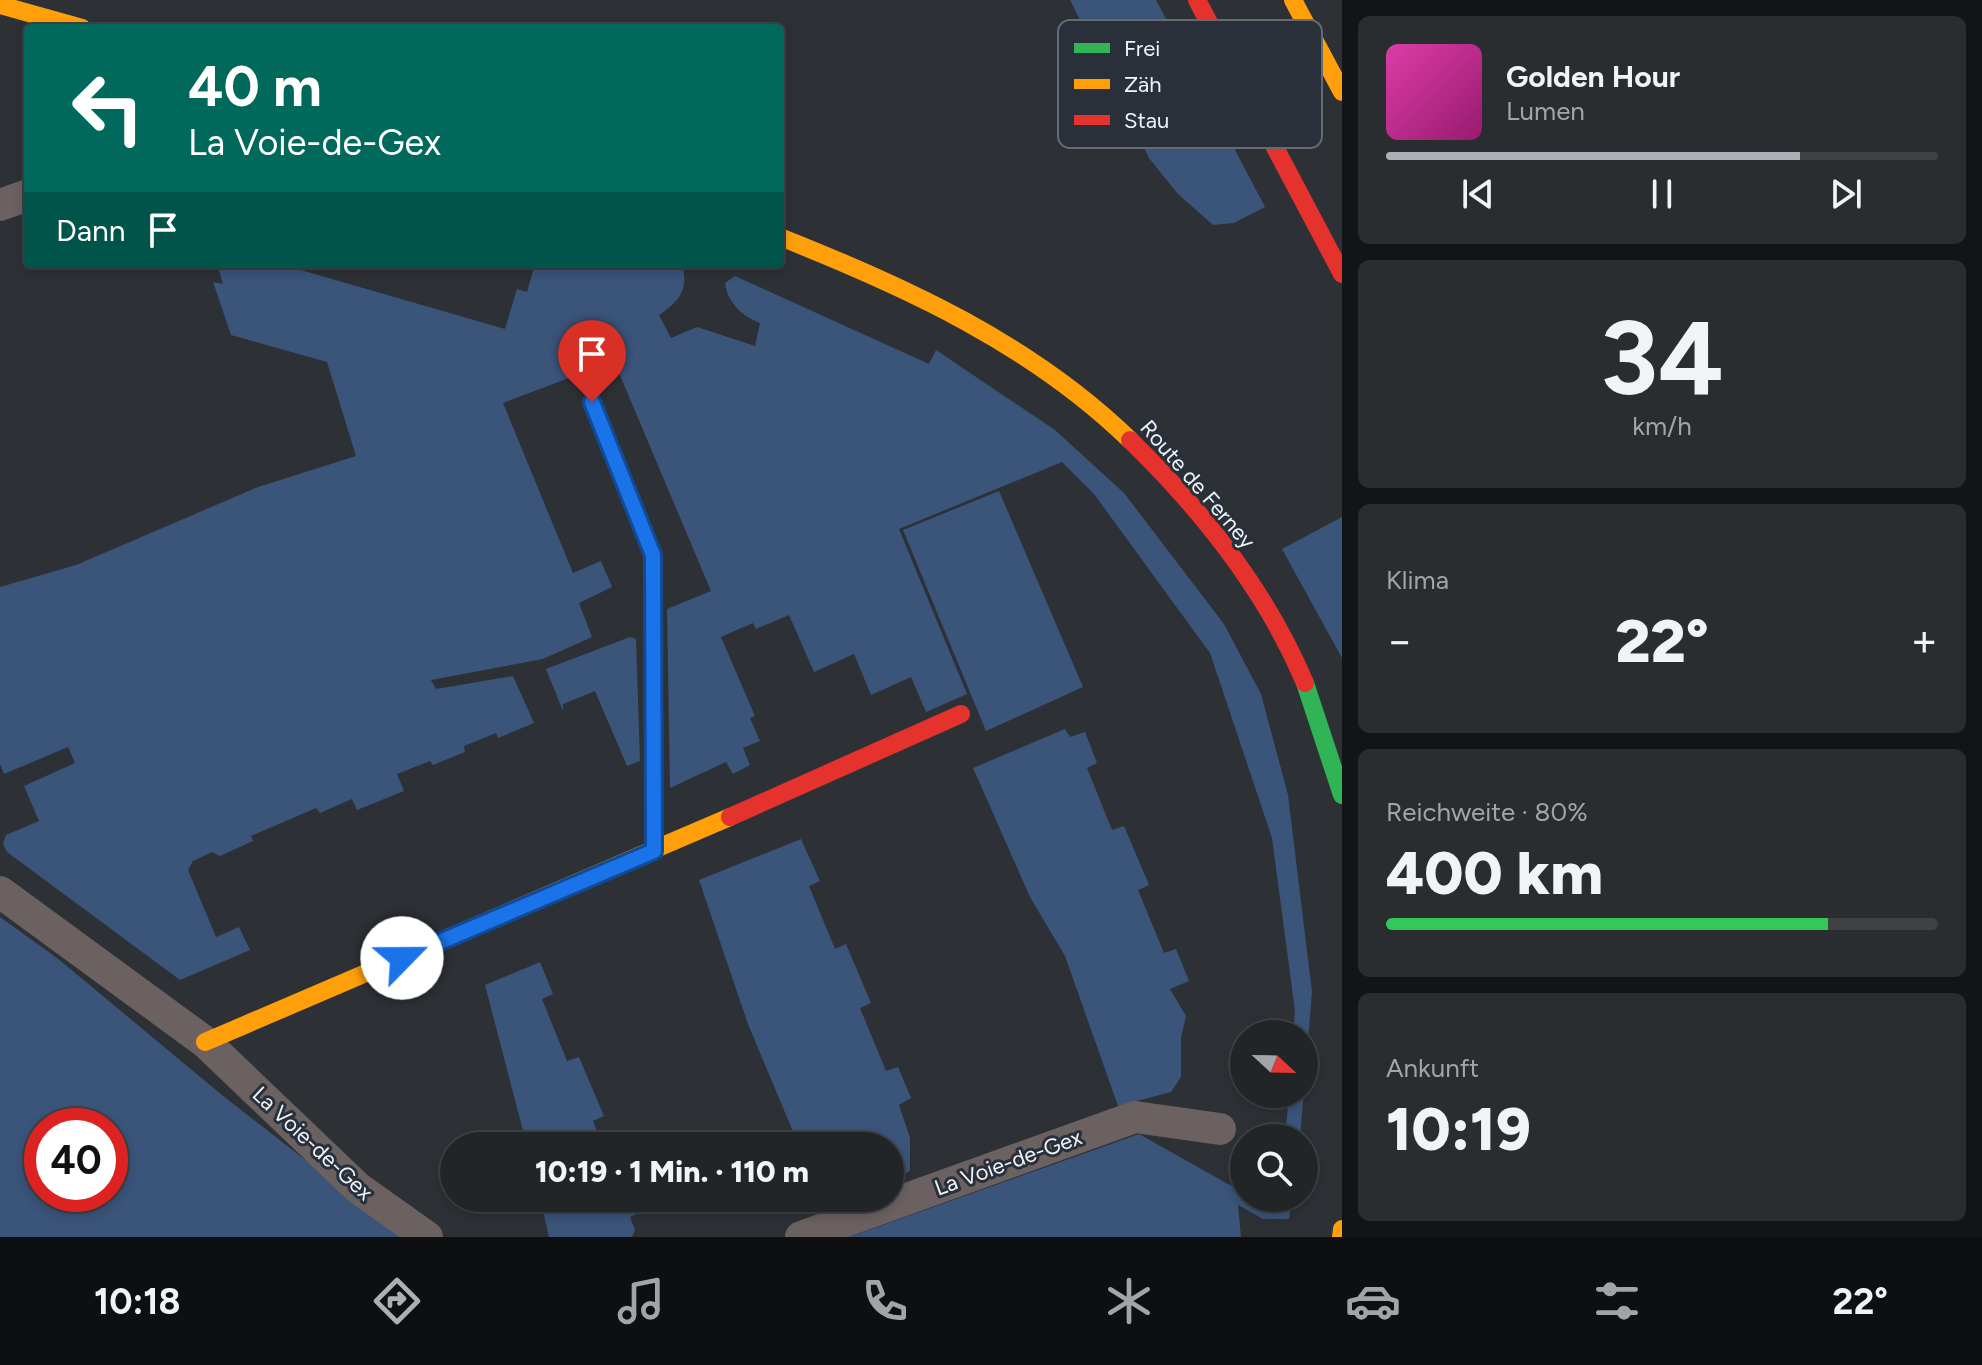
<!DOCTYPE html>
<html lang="de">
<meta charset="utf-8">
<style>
body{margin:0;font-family:Figtree,sans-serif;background:#2a2d30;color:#f1f3f6;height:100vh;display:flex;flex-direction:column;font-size:30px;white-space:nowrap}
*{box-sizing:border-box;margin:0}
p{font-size:26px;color:#a2a5a8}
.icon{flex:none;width:44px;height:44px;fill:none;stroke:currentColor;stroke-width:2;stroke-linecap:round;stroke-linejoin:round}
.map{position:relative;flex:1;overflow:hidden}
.details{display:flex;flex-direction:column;gap:16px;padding:16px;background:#131416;width:640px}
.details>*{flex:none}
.top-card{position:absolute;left:24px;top:24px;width:760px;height:244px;border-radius:8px;box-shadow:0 4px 12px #0003,0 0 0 2px #3f4245;background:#00695c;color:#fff;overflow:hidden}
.needle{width:52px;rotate:112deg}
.controls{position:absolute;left:1230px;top:1020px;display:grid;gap:16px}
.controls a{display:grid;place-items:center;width:88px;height:88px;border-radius:50%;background:#222528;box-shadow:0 4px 12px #0003,0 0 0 2px #3f4245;font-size:40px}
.speed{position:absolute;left:24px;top:1108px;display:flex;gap:16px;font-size:40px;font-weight:700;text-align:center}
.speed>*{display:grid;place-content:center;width:104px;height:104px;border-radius:50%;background:#222528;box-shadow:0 4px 12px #0003,0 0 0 2px #3f4245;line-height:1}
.speed .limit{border:12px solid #d22;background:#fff;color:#111}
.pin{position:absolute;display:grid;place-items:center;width:68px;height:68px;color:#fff;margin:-82px -34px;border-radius:50% 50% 50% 0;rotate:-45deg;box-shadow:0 0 8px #0007}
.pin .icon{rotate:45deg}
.me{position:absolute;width:88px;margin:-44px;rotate:67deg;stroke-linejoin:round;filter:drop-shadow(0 0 6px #0008)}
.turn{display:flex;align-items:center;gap:28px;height:168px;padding:0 32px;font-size:36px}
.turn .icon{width:104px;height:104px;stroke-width:2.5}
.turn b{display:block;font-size:56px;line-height:68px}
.then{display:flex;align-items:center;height:76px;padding:0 32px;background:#0003;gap:16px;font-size:30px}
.big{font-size:60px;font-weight:800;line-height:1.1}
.details .widget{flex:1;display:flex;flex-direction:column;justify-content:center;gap:12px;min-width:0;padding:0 28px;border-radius:12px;background:#2a2d30}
.details .dial{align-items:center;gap:0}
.dial b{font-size:104px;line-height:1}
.song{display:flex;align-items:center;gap:24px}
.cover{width:96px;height:96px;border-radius:12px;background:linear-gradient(135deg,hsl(320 70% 55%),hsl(320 70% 35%))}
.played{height:8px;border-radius:4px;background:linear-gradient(90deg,#abb0b6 75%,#3f4245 75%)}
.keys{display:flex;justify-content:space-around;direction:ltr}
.heat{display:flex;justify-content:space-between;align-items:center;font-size:44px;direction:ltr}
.charge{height:12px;border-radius:6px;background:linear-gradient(90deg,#34c759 80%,#3f4245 0)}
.trip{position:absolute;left:440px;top:1132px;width:464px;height:80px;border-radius:40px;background:#222528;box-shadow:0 4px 12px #0003,0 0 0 2px #3f4245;font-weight:800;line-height:80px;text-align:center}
.dock{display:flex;height:128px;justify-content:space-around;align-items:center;background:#0e0f10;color:#a2a5a8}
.dock .icon{width:56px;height:56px}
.dock .active{color:#abb0b6}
.dock b{font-size:36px;color:#f1f3f6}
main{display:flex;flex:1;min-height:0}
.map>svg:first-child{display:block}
.green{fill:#3a547a;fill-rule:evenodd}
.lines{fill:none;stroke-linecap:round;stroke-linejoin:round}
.street{stroke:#6b6161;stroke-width:32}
.fast{stroke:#30b455;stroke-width:18}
.slow{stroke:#ff9f0a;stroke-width:18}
.jam{stroke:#e5322d;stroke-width:18}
.route-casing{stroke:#114b97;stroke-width:20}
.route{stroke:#1a73e8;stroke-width:14}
.labels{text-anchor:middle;stroke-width:6;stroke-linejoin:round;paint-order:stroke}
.street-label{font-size:22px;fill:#eff4fb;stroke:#29303a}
.key{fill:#29303a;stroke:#646b74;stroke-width:2}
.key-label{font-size:22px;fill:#eff4fb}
</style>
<main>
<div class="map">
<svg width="1342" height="1237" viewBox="0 0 1342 1237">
<rect width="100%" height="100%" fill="#2d3136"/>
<!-- green -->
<g class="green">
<polygon points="1070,0 1156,0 1265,207 1234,223 1213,225 1177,193 1149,158"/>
<path d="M217 264H280L505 329 517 289 527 292 535 264H682C689 289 680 301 659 315L671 338 697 327 755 346 760 323C743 317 727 302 725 283L735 276 929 364 936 350 1055 430 1124 493 1224 624 1261 694 1288 795 1312 992 1300 1138H1285L1289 1094H1304V1034H1293L1295 1011 1272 838 1210 653 1094 494 1062 462 899 529 967 694 926 712 911 677 871 695 854 654 814 672 789 615 756 629 753 623 721 637 755 716 750 718 760 741 743 748 750 765 733 774 726 762 670 788 667 609 711 591 614 361 503 403 573 573 601 561 612 587 579 603 592 637 543 659 431 680 436 689 513 676 534 723 498 738 496 733 464 746 465 752 433 765 430 761 397 774 404 791 357 810 352 799 320 813 316 808 251 836 253 841 220 856 212 852 193 861 188 870 216 937 239 927 250 950 180 980 7 852 3 844 6 835 39 821 24 786 75 763 68 747 4 774 0 764V587L76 565 258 487 356 456 327 362 231 335 213 282 223 284Z"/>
<polygon points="999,491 1083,687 986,731 903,530"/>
<polygon points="1342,517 1342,658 1282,549"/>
<polygon points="630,637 636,639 640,761 627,766 595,691 563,704 563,711 546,669"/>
<polygon points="1065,729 1070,737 1085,732 1097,763 1087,768 1112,830 1124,826 1149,885 1138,890 1164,953 1176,949 1189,981 1170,989 1186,1016 1181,1038 1181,1077 1171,1092 1118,1106 1065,956 1030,897 973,768"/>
<polygon points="801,839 820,881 809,886 835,949 846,944 871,1003 860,1008 886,1071 898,1067 911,1098 899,1105 910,1138 910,1171 890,1179 890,1146 815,1146 812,1140 799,1146 748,1024 699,880"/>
<path d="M0 917 57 958 222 1095 404 1237H0ZM42 1126H110V1194H42Z"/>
<polygon points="540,962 553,994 542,999 567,1061 579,1057 604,1116 593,1121 603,1146 527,1146 485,985"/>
<polygon points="1139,1134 1244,1193 1244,1198 1292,1198 1289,1219 1263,1219 1238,1205 1241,1237 849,1237"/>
<polygon points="540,1198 639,1198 644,1211 630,1217 635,1230 632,1237 549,1237"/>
</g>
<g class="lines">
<!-- street -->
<g class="street">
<polyline points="0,205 28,195"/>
<polyline points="0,892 205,1042 358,1188 427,1237"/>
<polyline points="801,1237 1135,1117 1220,1129"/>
</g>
<!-- fast -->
<g class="fast">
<polyline points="1305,683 1342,795"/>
<polyline points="654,723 654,851"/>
</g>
<!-- slow -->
<g class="slow">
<polyline points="1293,0 1342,92"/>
<polyline points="0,5 82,28"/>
<path d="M780 237C906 287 1031 344 1130 440"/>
<polyline points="592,402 653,555 654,723"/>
<polyline points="205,1042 730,817"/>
<polyline points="1341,1237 1342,1229"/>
</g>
<!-- jam -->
<g class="jam">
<polyline points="1197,0 1342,274"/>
<path d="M1130 440C1202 510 1266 590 1305 683"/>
<polyline points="730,817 961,714"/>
</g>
</g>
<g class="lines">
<defs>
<polyline id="route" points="402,958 654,851 653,555 592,402"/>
</defs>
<!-- route casing -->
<use href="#route" class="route-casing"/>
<!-- route -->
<use href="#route" class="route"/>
</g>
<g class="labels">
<!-- street labels -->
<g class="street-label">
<text transform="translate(1198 484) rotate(49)" y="8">Route de Ferney</text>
<text transform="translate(313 1143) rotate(43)" y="8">La Voie-de-Gex</text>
<text transform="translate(1008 1162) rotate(-20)" y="8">La Voie-de-Gex</text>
</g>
</g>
<!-- legend -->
<rect x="1058" y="20" width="264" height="128" rx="12" class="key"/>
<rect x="1074" y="43" width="36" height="10" fill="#30b455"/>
<rect x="1074" y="79" width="36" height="10" fill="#ff9f0a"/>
<rect x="1074" y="115" width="36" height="10" fill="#e5322d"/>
<g class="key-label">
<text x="1124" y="56">Frei</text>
<text x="1124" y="92">Zäh</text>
<text x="1124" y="128">Stau</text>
</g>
</svg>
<div class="controls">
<a><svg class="needle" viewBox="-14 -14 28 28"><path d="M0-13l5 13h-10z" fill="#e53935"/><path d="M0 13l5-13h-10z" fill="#a2a5a8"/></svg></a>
<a><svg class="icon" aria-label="search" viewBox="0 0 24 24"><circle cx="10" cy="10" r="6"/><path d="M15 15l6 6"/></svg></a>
</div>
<div class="speed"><div class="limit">40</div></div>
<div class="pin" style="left:592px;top:402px;background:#d93025"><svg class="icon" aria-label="arrive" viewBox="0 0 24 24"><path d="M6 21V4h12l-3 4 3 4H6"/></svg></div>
<svg class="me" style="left:402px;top:958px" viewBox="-20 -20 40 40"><circle r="19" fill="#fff"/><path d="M0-13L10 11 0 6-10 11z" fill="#1a73e8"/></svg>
<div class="trip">10:19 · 1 Min. · 110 m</div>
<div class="top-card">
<div class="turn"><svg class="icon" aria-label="left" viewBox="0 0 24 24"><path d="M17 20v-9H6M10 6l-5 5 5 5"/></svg><div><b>40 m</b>La Voie-de-Gex</div></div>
<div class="then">Dann<svg class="icon" aria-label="arrive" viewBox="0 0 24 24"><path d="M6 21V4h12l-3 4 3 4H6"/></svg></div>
</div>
</div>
<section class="details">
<div class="widget">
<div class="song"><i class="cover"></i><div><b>Golden Hour</b><p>Lumen</p></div></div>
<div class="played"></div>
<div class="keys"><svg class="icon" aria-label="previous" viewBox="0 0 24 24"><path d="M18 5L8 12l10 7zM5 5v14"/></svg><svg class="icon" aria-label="pause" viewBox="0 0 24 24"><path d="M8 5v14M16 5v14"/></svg><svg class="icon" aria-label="next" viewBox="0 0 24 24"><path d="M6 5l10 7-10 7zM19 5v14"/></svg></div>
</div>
<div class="widget dial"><b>34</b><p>km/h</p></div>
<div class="widget"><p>Klima</p>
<div class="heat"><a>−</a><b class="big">22°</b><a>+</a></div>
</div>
<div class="widget"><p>Reichweite · 80%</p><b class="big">400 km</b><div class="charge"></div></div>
<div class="widget"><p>Ankunft</p><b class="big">10:19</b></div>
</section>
</main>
<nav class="dock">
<b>10:18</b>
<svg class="icon active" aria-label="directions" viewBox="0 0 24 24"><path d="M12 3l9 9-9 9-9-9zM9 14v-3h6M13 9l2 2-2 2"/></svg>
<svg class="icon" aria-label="music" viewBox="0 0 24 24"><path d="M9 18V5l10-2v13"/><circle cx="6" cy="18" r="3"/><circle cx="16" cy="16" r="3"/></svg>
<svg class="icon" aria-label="phone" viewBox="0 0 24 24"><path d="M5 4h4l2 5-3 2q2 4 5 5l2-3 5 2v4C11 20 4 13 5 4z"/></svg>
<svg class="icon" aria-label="climate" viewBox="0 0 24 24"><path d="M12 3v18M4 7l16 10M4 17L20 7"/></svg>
<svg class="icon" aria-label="car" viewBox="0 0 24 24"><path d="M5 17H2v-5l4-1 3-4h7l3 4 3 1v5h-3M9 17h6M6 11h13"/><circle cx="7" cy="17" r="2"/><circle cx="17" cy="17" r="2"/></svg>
<svg class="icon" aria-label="filters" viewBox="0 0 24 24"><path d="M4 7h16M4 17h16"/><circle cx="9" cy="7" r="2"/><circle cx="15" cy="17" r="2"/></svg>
<b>22°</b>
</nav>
